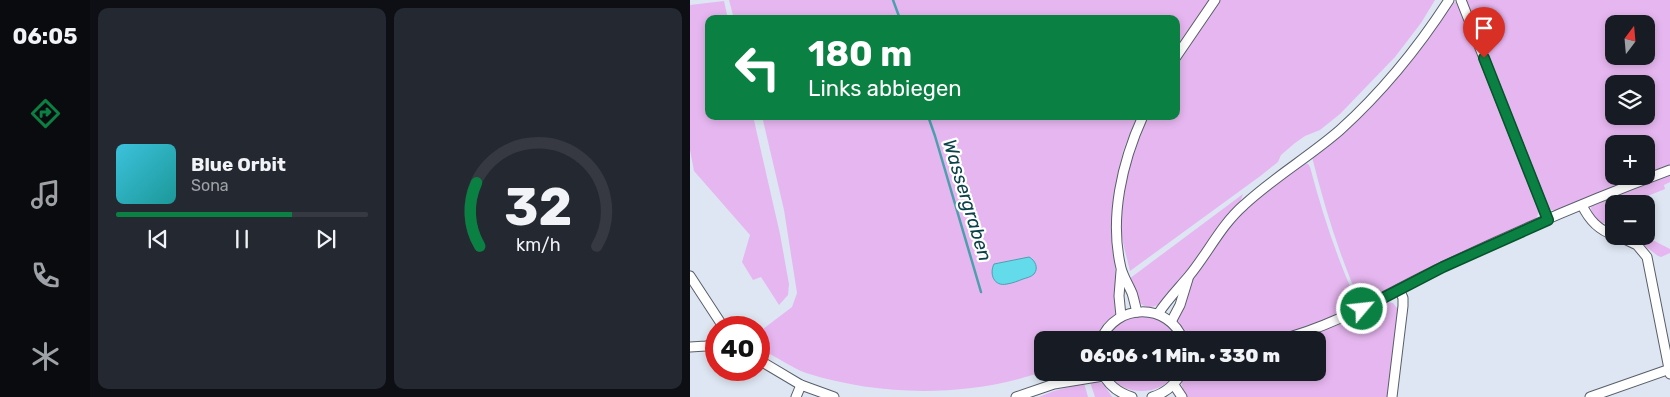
<!DOCTYPE html>
<html lang="de">
<meta charset="utf-8">
<style>
body{margin:0;font-family:Rubik,sans-serif;background:#242831;color:#f1f3f6;height:100vh;display:flex;flex-direction:column;font-size:19px;white-space:nowrap}
*{box-sizing:border-box;margin:0}
p{font-size:16px;color:#9ea1a6}
.icon{flex:none;width:28px;height:28px;fill:none;stroke:currentColor;stroke-width:2;stroke-linecap:round;stroke-linejoin:round}
.map{position:relative;flex:1;overflow:hidden}
.drawer{display:flex;flex-direction:column;gap:8px;padding:8px;background:#0d0f14;width:600px}
.drawer>*{flex:none}
.top-card{position:absolute;left:15px;top:15px;width:475px;height:105px;border-radius:10px;box-shadow:0 2px 8px #0003;background:#0b8043;color:#fff;overflow:hidden}
.needle{width:32px;rotate:16deg}
.tools{position:absolute;left:915px;top:15px;display:grid;gap:10px}
.tools a{display:grid;place-items:center;width:50px;height:50px;border-radius:10px;background:#171b24;box-shadow:0 2px 8px #0003;font-size:25px}
.speed{position:absolute;left:15px;top:316px;display:flex;gap:10px;font-size:25px;font-weight:700;text-align:center}
.speed>*{display:grid;place-content:center;width:65px;height:65px;border-radius:50%;background:#171b24;box-shadow:0 2px 8px #0003;line-height:1}
.speed .limit{border:8px solid #d22;background:#fff;color:#111}
.pin{position:absolute;display:grid;place-items:center;width:42px;height:42px;color:#fff;margin:-51px -21px;border-radius:50% 50% 50% 0;rotate:-45deg;box-shadow:0 0 5px #0007}
.pin .icon{rotate:45deg}
.me{position:absolute;width:55px;margin:-28px;rotate:62deg;stroke-linejoin:round;filter:drop-shadow(0 0 4px #0008)}
.turn{display:flex;align-items:center;gap:18px;height:105px;padding:0 20px;font-size:22px}
.turn .icon{width:65px;height:65px;stroke-width:2.5}
.turn b{display:block;font-size:35px;line-height:42px}
.drawer .card{flex:1;display:flex;flex-direction:column;justify-content:center;gap:8px;min-width:0;padding:0 18px;border-radius:10px;background:#242831}
.drawer .dial{align-items:center;gap:0}
.dial svg{height:130px;overflow:visible;fill:none;stroke:#363941;stroke-width:7;stroke-linecap:round;text-anchor:middle}
.dial text{fill:#f1f3f6;stroke:none}
.song{display:flex;align-items:center;gap:15px}
.cover{width:60px;height:60px;border-radius:8px;background:linear-gradient(135deg,hsl(190 70% 55%),hsl(180 70% 35%))}
.played{height:5px;border-radius:2px;background:linear-gradient(90deg,#0b8043 70%,#363941 70%)}
.keys{display:flex;justify-content:space-around;direction:ltr}
.drawer .tiles{flex:1;display:grid;gap:8px;grid-template-columns:repeat(2,1fr)}
.trip{position:absolute;left:344px;top:331px;width:292px;height:50px;border-radius:10px;background:#171b24;box-shadow:0 2px 8px #0003;font-weight:800;line-height:50px;text-align:center}
main{display:flex;flex:1;min-height:0}
.dock{display:flex;flex-direction:column;width:90px;justify-content:space-around;align-items:center;background:#090b0e;color:#9ea1a6}
.dock .icon{width:35px;height:35px}
.dock .on{color:#0b8043}
.dock b{font-size:22px;color:#f1f3f6}
.map>svg:first-child{display:block}
.green{fill:#e6b6f0;fill-rule:evenodd}
.water{fill:#64dbeb;stroke:#4ca0ad}
.lines{fill:none;stroke-linecap:round;stroke-linejoin:round}
.stream{stroke:#4ca0ad;stroke-width:2.5}
.minor-casing{stroke:#585e69;stroke-width:11}
.minor{stroke:#fff;stroke-width:9}
.route-casing{stroke:#07532c;stroke-width:12}
.route{stroke:#0b8043;stroke-width:9}
.labels{text-anchor:middle;stroke-width:4.5;stroke-linejoin:round;paint-order:stroke}
.water-label{font-size:19px;font-style:italic;fill:#0a4249;stroke:#fff}
</style>
<main>
<nav class="dock">
<b>06:05</b>
<svg class="icon on" aria-label="directions" viewBox="0 0 24 24"><path d="M12 3l9 9-9 9-9-9zM9 14v-3h6M13 9l2 2-2 2"/></svg>
<svg class="icon" aria-label="music" viewBox="0 0 24 24"><path d="M9 18V5l10-2v13"/><circle cx="6" cy="18" r="3"/><circle cx="16" cy="16" r="3"/></svg>
<svg class="icon" aria-label="phone" viewBox="0 0 24 24"><path d="M5 4h4l2 5-3 2q2 4 5 5l2-3 5 2v4C11 20 4 13 5 4z"/></svg>
<svg class="icon" aria-label="climate" viewBox="0 0 24 24"><path d="M12 3v18M4 7l16 10M4 17L20 7"/></svg>
</nav>
<section class="drawer">
<div class="tiles">
<div class="card">
<div class="song"><i class="cover"></i><div><b>Blue Orbit</b><p>Sona</p></div></div>
<div class="played"></div>
<div class="keys"><svg class="icon" aria-label="previous" viewBox="0 0 24 24"><path d="M18 5L8 12l10 7zM5 5v14"/></svg><svg class="icon" aria-label="pause" viewBox="0 0 24 24"><path d="M8 5v14M16 5v14"/></svg><svg class="icon" aria-label="next" viewBox="0 0 24 24"><path d="M6 5l10 7-10 7zM19 5v14"/></svg></div>
</div>
<div class="card dial"><svg viewBox="0 0 100 80">
<path d="M14 69A42 42 0 1 1 86 69"/>
<path d="M14 69A42 42 0 0 1 12 30" stroke="#0b8043"/>
<text x="50" y="56" font-size="32" font-weight="700">32</text>
<text x="50" y="72" font-size="11">km/h</text>
</svg></div>
</div>
</section>
<div class="map">
<svg width="980" height="397" viewBox="0 0 980 397">
<rect width="100%" height="100%" fill="#dee6f3"/>
<!-- green -->
<g class="green">
<polygon points="39,0 519,0 486,49 486,19 44,19"/>
<path d="M530 0H745L731 23 705 57 650 114 630 130 615 136 605 143 591 155 588 162 569 177 440 271C437 257 432 243 431 229 428 194 443 147 458 116H486V63Z"/>
<path d="M775 0H980V166L956 175V144H924V176H954L870 210H860L857 206ZM924 24H956V56H924ZM924 84H956V116H924Z"/>
<polygon points="34,1 38,19 19,19 19,116 63,116 90,234 99,284 98,295 89,305 71,277 63,280 52,262 60,235 4,171 0,150 0,5"/>
<path d="M765 2 768 3 850 210 845 221 672 306C650 258 635 209 622 157L719 63 736 42 758 8Z"/>
<path d="M72 116H447L433 151 426 184 422 222 425 259 426 313 414 324 406 340H352V372C278 397 192 397 116 373 100 367 85 355 69 349V332L102 307 107 293 94 210Z"/>
<path d="M614 163 618 164 620 167C633 216 648 261 669 307L627 325 584 337 566 340H513L496 336 488 322V316L496 294 509 266 537 227 571 194Z"/>
<path d="M980 175V182L974 185 975 189 938 204H924V222C910 226 901 221 901 205Z"/>
<path d="M553 194C548 213 530 228 518 243 504 261 491 282 476 298 472 303 466 307 460 307 446 307 443 289 439 279Z"/>
<polygon points="942,236 955,236 980,249 980,253 971,257 968,256"/>
<polygon points="697,302 703,303 707,308 708,314 698,397 495,397 491,382 496,373 628,372 628,340 589,340"/>
<path d="M458 315C472 321 481 326 489 340H415L417 334 435 318Z"/>
<path d="M416 373H487C469 397 434 397 416 373Z"/>
<polygon points="402,381 413,383 422,397 405,397 401,385"/>
<polygon points="394,383 398,397 349,397 364,391"/>
</g>
<!-- water -->
<path class="water" d="M339 257C345 260 349 268 344 274 341 277 336 278 333 279 328 281 323 283 317 284 304 287 299 274 304 264Z"/>
<g class="lines">
<!-- stream -->
<g class="stream">
<polyline points="203,0 210,19"/>
<polyline points="238,116 245,136 291,292"/>
</g>
<defs>
<g id="minor">
<polyline points="771,0 858,220"/>
<polyline points="486,57 525,0"/>
<path d="M892 205C899 220 908 230 924 235"/>
<polyline points="928,236 947,245 957,257 980,374"/>
<polyline points="431,271 429,296 431,316"/>
<polyline points="0,276 34,328"/>
<path d="M447 312C445 305 444 299 442 293 438 284 433 276 431 268 419 218 432 162 453 116"/>
<path d="M468 314C477 300 488 289 499 276 518 253 531 225 554 205 584 177 619 157 650 130 692 92 728 48 759 0"/>
<polyline points="481,322 490,305 498,279"/>
<path d="M411 340C425 303 479 302 493 340"/>
<path d="M588 340C646 326 696 294 750 268 825 232 902 199 980 170"/>
<polyline points="0,347 16,346 26,343"/>
<polyline points="69,360 111,385 144,397"/>
<path d="M412 372C418 385 429 393 442 397"/>
<polyline points="366,382 381,372"/>
<polyline points="484,385 492,397"/>
<polyline points="106,397 111,385"/>
<polyline points="326,397 364,384 413,376"/>
<path d="M462 397C476 393 485 385 492 372"/>
<polyline points="702,397 713,306 713,298 709,289"/>
<polyline points="900,397 980,369"/>
</g>
</defs>
<!-- minor casing -->
<use href="#minor" class="minor-casing"/>
<!-- minor -->
<use href="#minor" class="minor"/>
</g>
<g class="lines">
<defs>
<polyline id="route" points="672,309 753,267 858,220 794,58"/>
</defs>
<!-- route casing -->
<use href="#route" class="route-casing"/>
<!-- route -->
<use href="#route" class="route"/>
</g>
<g class="labels">
<!-- water labels -->
<g class="water-label">
<text transform="translate(278 200) rotate(73)" y="7">Wassergraben</text>
</g>
</g>
</svg>
<div class="tools">
<a><svg class="needle" viewBox="-14 -14 28 28"><path d="M0-13l5 13h-10z" fill="#e53935"/><path d="M0 13l5-13h-10z" fill="#9ea1a6"/></svg></a>
<a><svg class="icon" aria-label="layers" viewBox="0 0 24 24"><path d="M12 4l9 5-9 5-9-5zM3 14l9 5 9-5"/></svg></a>
<a>+</a>
<a>−</a>
</div>
<div class="speed"><div class="limit">40</div></div>
<div class="pin" style="left:794px;top:58px;background:#d93025"><svg class="icon" aria-label="arrive" viewBox="0 0 24 24"><path d="M6 21V4h12l-3 4 3 4H6"/></svg></div>
<svg class="me" style="left:672px;top:309px" viewBox="-20 -20 40 40"><circle r="17" fill="#0b8043" stroke="#fff" stroke-width="3"/><path d="M0-11L8 9 0 5-8 9z" fill="#fff"/></svg>
<div class="trip">06:06 · 1 Min. · 330 m</div>
<div class="top-card">
<div class="turn"><svg class="icon" aria-label="left" viewBox="0 0 24 24"><path d="M17 20v-9H6M10 6l-5 5 5 5"/></svg><div><b>180 m</b>Links abbiegen</div></div>
</div>
</div>
</main>
